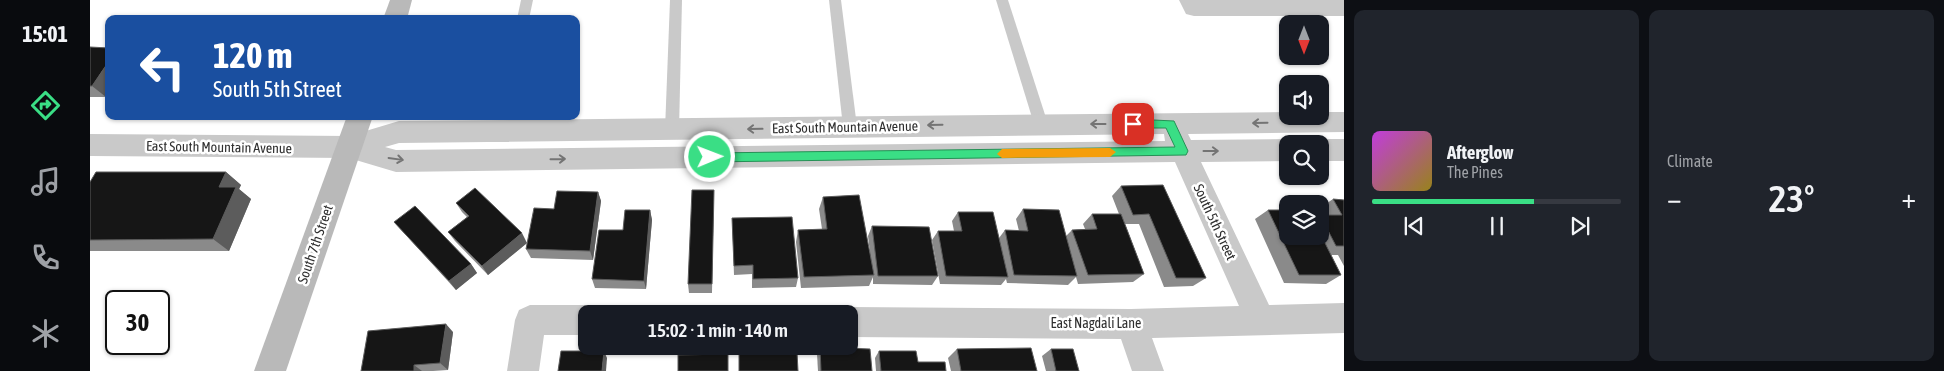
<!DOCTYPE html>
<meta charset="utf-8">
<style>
body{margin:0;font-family:"Asap Condensed",sans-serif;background:#20242c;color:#f1f3f6;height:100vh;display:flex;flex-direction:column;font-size:19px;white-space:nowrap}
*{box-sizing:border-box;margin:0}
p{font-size:16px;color:#9ea1a6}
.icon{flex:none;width:28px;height:28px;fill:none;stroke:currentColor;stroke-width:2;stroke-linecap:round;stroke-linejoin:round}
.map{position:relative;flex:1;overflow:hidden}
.panel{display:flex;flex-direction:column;gap:10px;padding:10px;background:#0d0f14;width:600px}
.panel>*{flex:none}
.guide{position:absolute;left:15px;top:15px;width:475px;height:105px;border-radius:10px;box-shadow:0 1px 4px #0004;background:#1a4fa0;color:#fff;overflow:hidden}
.needle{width:32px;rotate:180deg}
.fabs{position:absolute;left:1189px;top:15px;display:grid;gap:10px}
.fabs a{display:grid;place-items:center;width:50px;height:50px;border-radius:10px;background:#171b24;box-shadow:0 1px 4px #0004;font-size:25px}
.speed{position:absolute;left:15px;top:290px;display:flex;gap:10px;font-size:25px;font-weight:700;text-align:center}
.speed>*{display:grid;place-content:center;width:65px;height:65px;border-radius:50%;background:#171b24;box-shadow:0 1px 4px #0004;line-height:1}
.speed .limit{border:2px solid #111;border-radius:8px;background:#fff;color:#111}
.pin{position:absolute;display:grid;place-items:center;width:42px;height:42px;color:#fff;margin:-21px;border-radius:10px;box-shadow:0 2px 8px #0006}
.me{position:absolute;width:55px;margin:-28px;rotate:89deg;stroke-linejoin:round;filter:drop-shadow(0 0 4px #0008)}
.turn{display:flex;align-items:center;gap:18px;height:105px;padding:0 25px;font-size:22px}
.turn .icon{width:65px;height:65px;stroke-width:2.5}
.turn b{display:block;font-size:35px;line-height:42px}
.big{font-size:38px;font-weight:600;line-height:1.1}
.panel .tile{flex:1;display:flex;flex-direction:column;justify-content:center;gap:8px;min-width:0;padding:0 18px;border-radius:10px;background:#20242c}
.song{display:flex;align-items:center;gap:15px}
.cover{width:60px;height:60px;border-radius:8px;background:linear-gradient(135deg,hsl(290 70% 55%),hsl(50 70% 35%))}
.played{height:5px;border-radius:2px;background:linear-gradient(90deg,#3ade85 65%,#363941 65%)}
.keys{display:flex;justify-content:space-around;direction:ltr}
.heat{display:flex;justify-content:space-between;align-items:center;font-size:28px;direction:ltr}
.panel .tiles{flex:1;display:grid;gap:10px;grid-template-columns:repeat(2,1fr)}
.trip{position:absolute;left:488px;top:305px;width:280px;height:50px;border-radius:10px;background:#171b24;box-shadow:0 1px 4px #0004;font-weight:600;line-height:50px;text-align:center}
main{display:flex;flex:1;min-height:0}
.menu{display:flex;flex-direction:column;width:90px;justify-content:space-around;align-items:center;background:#090b0e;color:#9ea1a6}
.menu .icon{width:35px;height:35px}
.menu .on{color:#3ade85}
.menu b{font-size:22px;color:#f1f3f6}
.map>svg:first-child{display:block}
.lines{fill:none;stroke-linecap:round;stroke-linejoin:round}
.lane{fill:#c9c9c9;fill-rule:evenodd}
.street{fill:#c9c9c9;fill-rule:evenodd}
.secondary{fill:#b9b9b9;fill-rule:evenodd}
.wall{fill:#8a8a8a}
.shaded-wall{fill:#5c5c5c}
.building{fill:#161616;stroke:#5c5c5c}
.oneway{stroke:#747474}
.route{fill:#3ade85;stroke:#269056}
.slow{fill:#f59e0b}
.labels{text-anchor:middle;stroke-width:5;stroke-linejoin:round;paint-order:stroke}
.street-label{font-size:14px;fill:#2f2f2f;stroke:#fff}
</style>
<main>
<nav class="menu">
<b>15:01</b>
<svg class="icon on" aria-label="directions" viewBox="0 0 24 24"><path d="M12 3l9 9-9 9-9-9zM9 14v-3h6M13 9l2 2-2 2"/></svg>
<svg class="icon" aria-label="music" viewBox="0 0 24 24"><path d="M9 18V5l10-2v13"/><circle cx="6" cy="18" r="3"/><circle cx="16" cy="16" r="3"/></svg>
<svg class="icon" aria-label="phone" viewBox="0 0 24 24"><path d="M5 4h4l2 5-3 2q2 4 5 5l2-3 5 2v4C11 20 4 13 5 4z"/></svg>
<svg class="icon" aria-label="climate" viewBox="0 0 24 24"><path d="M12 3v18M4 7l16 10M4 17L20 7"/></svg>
</nav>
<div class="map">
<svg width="1254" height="371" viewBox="0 0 1254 371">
<rect width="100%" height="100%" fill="#fff"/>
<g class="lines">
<!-- lane -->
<g class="lane">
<polygon points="431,0 443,0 439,19 427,19"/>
<polygon points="580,0 592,0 589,130 587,134 582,136 577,134 575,130"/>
<polygon points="739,0 751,0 767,127 765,131 760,133 755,131 753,127"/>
<polygon points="906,0 918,0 958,124 956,128 951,130 946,128 944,124"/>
</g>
<!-- street -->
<g class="street">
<polygon points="1089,0 1254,0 1254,16 1104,16 1096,14"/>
<path d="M1198 112V116H1230V112H1254V132L1098 134 1101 140 1198 139 1207 142 1208 144H1198V161L1111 162 1179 305 1254 303V333L1062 338 1074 371H1042L1031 339 759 337V314H747L759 307 1041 309 1149 306 1085 162 306 172 259 158 0 156V134L259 136 309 121ZM1074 134 1075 141 306 150 295 147 309 143Z"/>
<polygon points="1230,139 1254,139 1254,161 1230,161 1230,144 1220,144"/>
<polygon points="440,305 496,305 507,310 509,314 496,314 496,335 454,335 449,371 417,371 425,320 429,310"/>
</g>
<!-- secondary -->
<g class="secondary">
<polygon points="300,0 322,0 317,19 293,19"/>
<polygon points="257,116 283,116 196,371 164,371"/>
</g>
</g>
<!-- wall -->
<g class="wall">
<polygon points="0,47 16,97 0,97"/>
<polygon points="136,172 151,185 149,189 161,199 139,251 0,251 0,182"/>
<polygon points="1073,185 1116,278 1103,286 1074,287 1049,224 1035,224 1054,274 1043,282 988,284 986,277 978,285 917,283 916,279 911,285 850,284 842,240 848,231 864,231 862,221 868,212 909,238 915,230 929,231 926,219 933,209 976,236 982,230 995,229 993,224 1002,214 1029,214 1022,196 1031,186"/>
<polygon points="624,190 622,293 599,293 598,284"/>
<polygon points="508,192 511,201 503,260 441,258 436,249 464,209"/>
<polygon points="733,197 780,253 778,236 782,226 848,276 842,285 783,284 783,277 779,286 711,288 706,242 708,230 732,229 729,209"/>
<polygon points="1243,199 1254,200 1254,266 1248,255 1241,255 1251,275 1236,284 1194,283 1165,219 1178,210 1230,236 1230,215 1232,215 1230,212 1230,208"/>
<polygon points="366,203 437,243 398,275 365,241 358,232 377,217 372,212"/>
<polygon points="560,210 562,220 556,289 505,288 502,279 533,230"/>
<polygon points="642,218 708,278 706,287 662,288 662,274 644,275"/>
<polygon points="304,222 381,264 387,273 366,290"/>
<polygon points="363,332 358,370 343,371 271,371"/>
<polygon points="730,347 782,371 728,371 727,354"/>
<polygon points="867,349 947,371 861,371 858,358"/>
<polygon points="961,349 989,371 956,371 952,356"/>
<polygon points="789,351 828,362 856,371 786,371 785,358"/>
</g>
<!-- shaded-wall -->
<g class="shaded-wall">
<polygon points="19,61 19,92 16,97 2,86"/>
<polygon points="136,172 151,185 149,189 161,199 139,251 123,239 129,187"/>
<polygon points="508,192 511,201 503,260 500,251"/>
<polygon points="560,210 562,220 556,289 554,281"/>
<polygon points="432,233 437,243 398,275 392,266"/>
<polygon points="381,264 387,273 366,290 359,281"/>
<polygon points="356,324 363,332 358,370 350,363"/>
<polygon points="514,351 517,358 516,371 512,371"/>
<polygon points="324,365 332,371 324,371"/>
</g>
<!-- building -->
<g class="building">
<polygon points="61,17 114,18 114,19 60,19"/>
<polygon points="0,47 19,48 19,61 2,86 0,86"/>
<polygon points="6,172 136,172 129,187 146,187 123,239 0,240 0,182"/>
<polygon points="1073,185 1116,278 1086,278 1059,214 1043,215 1031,186"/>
<polygon points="385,188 432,233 392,266 358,232 379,216 366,203"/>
<polygon points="602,190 624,190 622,284 598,284"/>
<polygon points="467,191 508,192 500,251 436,249 444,208 464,209"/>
<polygon points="769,195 784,275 714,277 708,230 737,229 733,197"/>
<polygon points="1243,199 1254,200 1254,246 1246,246 1230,215 1252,215"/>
<polygon points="325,206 381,264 359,281 304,222"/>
<polygon points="933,209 969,210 987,276 924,275 915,230 938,231"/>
<polygon points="535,210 560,210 554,281 502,279 509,230 533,230"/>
<polygon points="1178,210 1198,210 1198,236 1230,236 1230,233 1251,275 1209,275"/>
<polygon points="868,212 903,212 918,277 856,276 848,231 872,231"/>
<polygon points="1002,214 1031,214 1054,274 998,275 982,230 1007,229"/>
<polygon points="702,217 708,278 663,279 663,265 644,266 642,218"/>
<polygon points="782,226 839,227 848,276 788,276"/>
<polygon points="356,324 350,363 324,365 324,371 271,371 278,331"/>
<polygon points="730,347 780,349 782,371 731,371"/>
<polygon points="941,348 947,371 871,371 867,349"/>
<polygon points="961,349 983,349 989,371 966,371"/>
<polygon points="471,351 514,351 512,371 468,371"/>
<polygon points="649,351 707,352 708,371 649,371"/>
<polygon points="789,351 826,351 828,362 855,362 856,371 791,371"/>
<polygon points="638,354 638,371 588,371 588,355"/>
</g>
<!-- one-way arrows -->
<defs><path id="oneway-shaft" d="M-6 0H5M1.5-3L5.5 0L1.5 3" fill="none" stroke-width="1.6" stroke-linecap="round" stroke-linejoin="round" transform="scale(1.25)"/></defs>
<g class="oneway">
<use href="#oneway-shaft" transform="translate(1170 123) rotate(179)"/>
<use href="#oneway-shaft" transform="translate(1008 124) rotate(180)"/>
<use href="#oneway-shaft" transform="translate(845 125) rotate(179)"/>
<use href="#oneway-shaft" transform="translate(665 129) rotate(179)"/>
<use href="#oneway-shaft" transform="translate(1121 151)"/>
<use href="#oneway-shaft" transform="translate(306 159) rotate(8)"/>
<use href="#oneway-shaft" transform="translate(468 159) rotate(-1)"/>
</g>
<!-- route -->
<polygon class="route" points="1043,119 1084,121 1098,151 1096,155 620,162 614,157 620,153 1085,147 1076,128 1043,128 1038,124"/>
<!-- slow -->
<polygon class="slow" points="1020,148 1026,152 1020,157 912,158 907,154 912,149"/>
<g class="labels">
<!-- street labels -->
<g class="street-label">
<text transform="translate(755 127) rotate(-1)" y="5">East South Mountain Avenue</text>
<text transform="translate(129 147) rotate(1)" y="5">East South Mountain Avenue</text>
<text transform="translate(1125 222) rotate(65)" y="5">South 5th Street</text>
<text transform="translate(225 244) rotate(-71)" y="5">South 7th Street</text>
<text x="1006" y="328">East Nagdali Lane</text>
</g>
</g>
</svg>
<div class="fabs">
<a><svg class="needle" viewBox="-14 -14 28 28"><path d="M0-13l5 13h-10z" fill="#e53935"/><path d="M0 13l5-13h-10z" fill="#9ea1a6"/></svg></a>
<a><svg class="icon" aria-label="sound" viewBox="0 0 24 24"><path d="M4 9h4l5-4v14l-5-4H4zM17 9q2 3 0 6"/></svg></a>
<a><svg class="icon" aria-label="search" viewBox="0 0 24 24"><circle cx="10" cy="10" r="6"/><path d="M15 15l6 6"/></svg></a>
<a><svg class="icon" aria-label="layers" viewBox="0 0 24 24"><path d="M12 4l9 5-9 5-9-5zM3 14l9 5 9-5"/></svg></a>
</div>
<div class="speed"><div class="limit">30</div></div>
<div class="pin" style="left:1043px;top:124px;background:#d93025"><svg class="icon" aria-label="arrive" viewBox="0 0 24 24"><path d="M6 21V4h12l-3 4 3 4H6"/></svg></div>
<svg class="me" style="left:620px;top:157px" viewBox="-20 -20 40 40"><circle r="17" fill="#3ade85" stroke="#fff" stroke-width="3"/><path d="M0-11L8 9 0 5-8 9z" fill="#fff"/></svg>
<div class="trip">15:02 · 1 min · 140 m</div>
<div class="guide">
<div class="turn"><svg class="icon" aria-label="left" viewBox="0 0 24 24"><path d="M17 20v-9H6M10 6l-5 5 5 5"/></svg><div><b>120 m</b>South 5th Street</div></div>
</div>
</div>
<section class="panel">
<div class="tiles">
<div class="tile">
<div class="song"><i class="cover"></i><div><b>Afterglow</b><p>The Pines</p></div></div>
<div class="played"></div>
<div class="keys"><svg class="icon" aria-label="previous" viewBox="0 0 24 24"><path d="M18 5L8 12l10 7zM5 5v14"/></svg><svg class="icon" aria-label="pause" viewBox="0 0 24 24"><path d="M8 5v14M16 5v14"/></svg><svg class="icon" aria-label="next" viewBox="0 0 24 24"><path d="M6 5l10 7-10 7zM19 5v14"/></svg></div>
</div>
<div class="tile"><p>Climate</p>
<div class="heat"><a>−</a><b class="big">23°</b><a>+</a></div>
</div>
</div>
</section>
</main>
